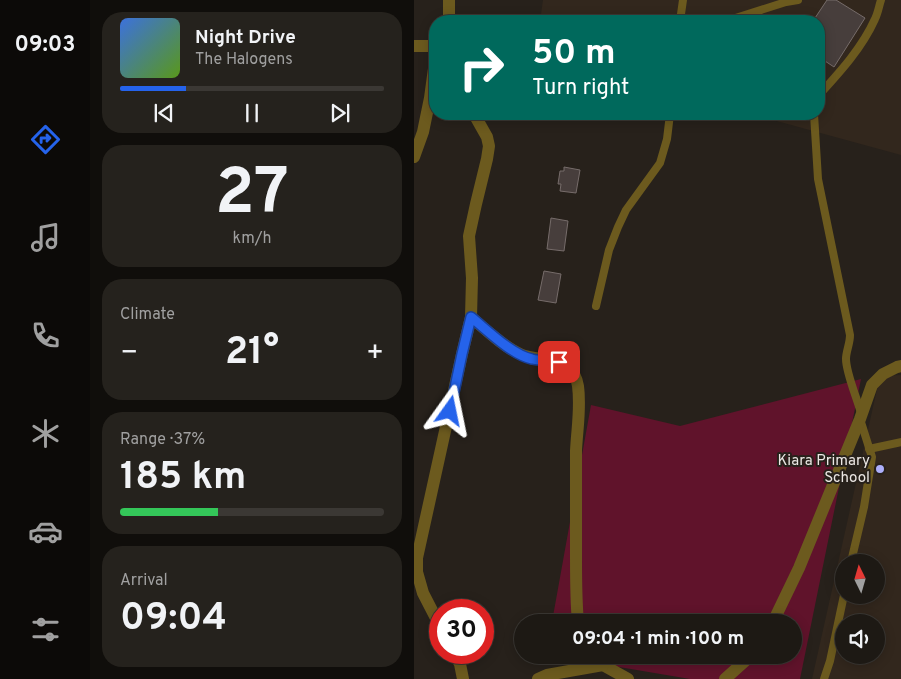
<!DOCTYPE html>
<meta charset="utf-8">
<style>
body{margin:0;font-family:Overpass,sans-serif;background:#25221d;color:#f1f3f6;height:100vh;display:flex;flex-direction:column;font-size:19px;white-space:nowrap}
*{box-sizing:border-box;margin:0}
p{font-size:16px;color:#a0a0a0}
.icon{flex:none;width:28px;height:28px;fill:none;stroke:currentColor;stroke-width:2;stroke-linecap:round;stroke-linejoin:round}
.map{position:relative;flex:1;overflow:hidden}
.side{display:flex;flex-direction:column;gap:12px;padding:12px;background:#100e0b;width:324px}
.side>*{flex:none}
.guide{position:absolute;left:15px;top:15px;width:396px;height:105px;border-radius:20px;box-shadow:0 2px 12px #0003,0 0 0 1px #3b3834;background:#00695c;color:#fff;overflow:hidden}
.needle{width:32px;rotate:355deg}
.tools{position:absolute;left:421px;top:554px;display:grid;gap:10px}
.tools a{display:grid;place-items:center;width:50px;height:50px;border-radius:50%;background:#1d1914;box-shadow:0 2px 12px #0003,0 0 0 1px #3b3834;font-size:25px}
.speed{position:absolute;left:15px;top:599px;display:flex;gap:10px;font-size:25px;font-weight:700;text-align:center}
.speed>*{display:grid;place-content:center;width:65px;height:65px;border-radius:50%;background:#1d1914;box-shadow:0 2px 12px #0003,0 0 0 1px #3b3834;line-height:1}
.speed .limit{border:8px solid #d22;background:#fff;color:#111}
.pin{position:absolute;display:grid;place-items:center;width:42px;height:42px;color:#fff;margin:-21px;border-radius:10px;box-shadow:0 2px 8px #0006}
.me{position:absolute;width:55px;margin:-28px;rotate:12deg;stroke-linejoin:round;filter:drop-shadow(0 0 4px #0008)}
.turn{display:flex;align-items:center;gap:18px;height:105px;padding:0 20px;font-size:22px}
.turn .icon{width:65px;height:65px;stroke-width:2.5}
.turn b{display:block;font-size:35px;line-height:42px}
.big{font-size:38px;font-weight:700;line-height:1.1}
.side .tile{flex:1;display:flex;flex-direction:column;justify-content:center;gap:8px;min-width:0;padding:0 18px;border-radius:20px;background:#25221d}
.side .dial{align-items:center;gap:0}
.dial b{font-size:65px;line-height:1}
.song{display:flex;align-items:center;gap:15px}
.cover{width:60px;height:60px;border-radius:8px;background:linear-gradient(135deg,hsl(220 70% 55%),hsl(90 70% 35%))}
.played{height:5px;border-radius:2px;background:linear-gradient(90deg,#2563eb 25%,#3b3834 25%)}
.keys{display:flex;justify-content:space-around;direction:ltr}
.heat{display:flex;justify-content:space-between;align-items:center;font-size:28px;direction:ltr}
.charge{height:8px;border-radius:4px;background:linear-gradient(90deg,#34c759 37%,#3b3834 0)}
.trip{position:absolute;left:100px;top:614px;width:288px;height:50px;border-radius:25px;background:#1d1914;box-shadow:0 2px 12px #0003,0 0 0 1px #3b3834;font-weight:700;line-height:50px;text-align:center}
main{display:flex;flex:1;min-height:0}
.menu{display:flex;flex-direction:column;width:90px;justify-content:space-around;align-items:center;background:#0c0a08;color:#a0a0a0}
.menu .icon{width:35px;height:35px}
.menu .active{color:#2563eb}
.menu b{font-size:22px;color:#f1f3f6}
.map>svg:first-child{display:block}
.built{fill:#32271d;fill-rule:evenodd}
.green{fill:#60132b}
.building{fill:#473e3c;stroke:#766c6a}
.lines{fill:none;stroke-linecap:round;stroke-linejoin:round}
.lane{stroke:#6c5a1e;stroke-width:8}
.street{stroke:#6c5a1e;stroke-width:12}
.route-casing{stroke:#184099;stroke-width:12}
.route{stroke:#2563eb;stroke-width:9}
.poi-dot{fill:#adaffb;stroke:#27211b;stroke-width:2}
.labels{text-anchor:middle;stroke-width:4;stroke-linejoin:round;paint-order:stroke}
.poi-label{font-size:15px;fill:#ece7e4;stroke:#27211b;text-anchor:end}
</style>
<main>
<nav class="menu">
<b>09:03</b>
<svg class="icon active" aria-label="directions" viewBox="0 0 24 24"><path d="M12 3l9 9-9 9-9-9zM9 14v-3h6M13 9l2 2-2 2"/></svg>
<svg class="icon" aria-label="music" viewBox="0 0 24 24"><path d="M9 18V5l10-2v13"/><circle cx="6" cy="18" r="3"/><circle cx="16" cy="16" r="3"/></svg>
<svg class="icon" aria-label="phone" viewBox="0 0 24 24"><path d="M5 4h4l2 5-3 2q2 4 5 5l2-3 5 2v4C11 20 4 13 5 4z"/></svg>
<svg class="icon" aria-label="climate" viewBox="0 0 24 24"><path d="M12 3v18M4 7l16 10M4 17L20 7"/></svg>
<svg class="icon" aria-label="car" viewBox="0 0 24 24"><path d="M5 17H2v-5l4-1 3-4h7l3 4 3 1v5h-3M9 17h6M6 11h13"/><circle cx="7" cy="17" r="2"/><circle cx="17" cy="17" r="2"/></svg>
<svg class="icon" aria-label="filters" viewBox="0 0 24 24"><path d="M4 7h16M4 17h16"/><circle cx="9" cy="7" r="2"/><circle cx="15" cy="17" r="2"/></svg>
</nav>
<section class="side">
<div class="tile">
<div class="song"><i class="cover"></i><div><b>Night Drive</b><p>The Halogens</p></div></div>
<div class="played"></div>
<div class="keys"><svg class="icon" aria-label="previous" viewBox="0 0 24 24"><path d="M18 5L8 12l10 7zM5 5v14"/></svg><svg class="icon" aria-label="pause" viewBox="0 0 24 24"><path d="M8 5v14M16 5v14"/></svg><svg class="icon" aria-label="next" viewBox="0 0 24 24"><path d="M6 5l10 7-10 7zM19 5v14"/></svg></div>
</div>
<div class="tile dial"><b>27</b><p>km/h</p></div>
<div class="tile"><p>Climate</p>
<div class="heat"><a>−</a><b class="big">21°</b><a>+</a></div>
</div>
<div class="tile"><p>Range · 37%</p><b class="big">185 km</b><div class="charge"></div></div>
<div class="tile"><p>Arrival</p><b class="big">09:04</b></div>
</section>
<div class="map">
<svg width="488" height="679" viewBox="0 0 488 679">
<rect width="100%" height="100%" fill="#27211b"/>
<!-- built -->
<g class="built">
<polygon points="129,0 487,0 487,155 337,114 405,114 405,21 126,21"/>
<path d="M487 375V679H398L466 376ZM430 562H462V595H430ZM430 622H462V655H430Z"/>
</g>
<!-- green -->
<polygon class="green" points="447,379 386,679 276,679 134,655 379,655 379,622 138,622 177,405 266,426"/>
<!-- building -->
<g class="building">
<polygon points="413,0 422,0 451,18 420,67 405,57 405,21 399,21"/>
<polygon points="150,167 166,170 162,193 146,191 147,184 144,184 146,171 150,171"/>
<polygon points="137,218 154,221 150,251 133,249"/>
<polygon points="130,271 147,274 142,303 124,300"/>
</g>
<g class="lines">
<!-- lane -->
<g class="lane">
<polyline points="266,21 269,0"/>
<polyline points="312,21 372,2 384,0"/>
<path d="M405 95C426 72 448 48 461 19 464 13 465 6 467 0"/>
<path d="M400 114 404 179 436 335C436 344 432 351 432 359 432 373 443 398 447 413"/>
<polyline points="182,306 195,250 204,227 212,210 246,163 253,139 256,114"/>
<polyline points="455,449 488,442"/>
<polyline points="437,562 450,507 458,457 446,419"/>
<polyline points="410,679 416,661 430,595"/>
</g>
<!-- street -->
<g class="street">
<polyline points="35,0 35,21"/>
<polyline points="0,46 21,46"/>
<polyline points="0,157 9,132 16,98 21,61"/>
<path d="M57 317C71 329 90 347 106 354 120 361 140 356 153 366 159 371 163 379 164 386 167 408 163 429 162 451 162 486 162 522 162 558 162 580 162 601 164 622"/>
<polyline points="359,622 385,568 446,419 458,385 469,374 483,367 488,366"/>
<polyline points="26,626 9,593 3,572 3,558 48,354 57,317 58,278 55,236 62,204 73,159 75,146 73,137 60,114"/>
<polyline points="40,652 46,664 49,679"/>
<polyline points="178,655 189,665 214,679"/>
<polyline points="124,679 133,675 189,665"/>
<polyline points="311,679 332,660 336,655"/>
</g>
</g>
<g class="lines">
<defs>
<path id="route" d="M36 411 48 354 57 317C73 330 98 355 118 359 126 361 136 360 145 362"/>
</defs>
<!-- route casing -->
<use href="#route" class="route-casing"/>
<!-- route -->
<use href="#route" class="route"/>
</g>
<!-- markers -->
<circle class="poi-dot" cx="466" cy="469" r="5"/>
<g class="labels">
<!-- poi labels -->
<g class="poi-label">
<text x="456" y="465">Kiara Primary<tspan x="456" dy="17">School</tspan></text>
</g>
</g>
</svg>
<div class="tools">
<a><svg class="needle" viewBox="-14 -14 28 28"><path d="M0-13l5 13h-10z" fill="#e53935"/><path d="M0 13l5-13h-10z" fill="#a0a0a0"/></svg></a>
<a><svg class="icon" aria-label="sound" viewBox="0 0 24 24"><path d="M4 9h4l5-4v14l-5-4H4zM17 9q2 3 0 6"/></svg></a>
</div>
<div class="speed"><div class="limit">30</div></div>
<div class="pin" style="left:145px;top:362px;background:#d93025"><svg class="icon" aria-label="arrive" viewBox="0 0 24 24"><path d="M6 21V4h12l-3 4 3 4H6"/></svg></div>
<svg class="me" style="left:36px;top:411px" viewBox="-20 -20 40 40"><path d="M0-17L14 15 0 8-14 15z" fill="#2563eb" stroke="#fff" stroke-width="4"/></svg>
<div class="trip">09:04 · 1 min · 100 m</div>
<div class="guide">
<div class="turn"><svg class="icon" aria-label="right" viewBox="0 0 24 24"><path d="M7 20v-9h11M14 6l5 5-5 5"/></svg><div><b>50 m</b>Turn right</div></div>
</div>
</div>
</main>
